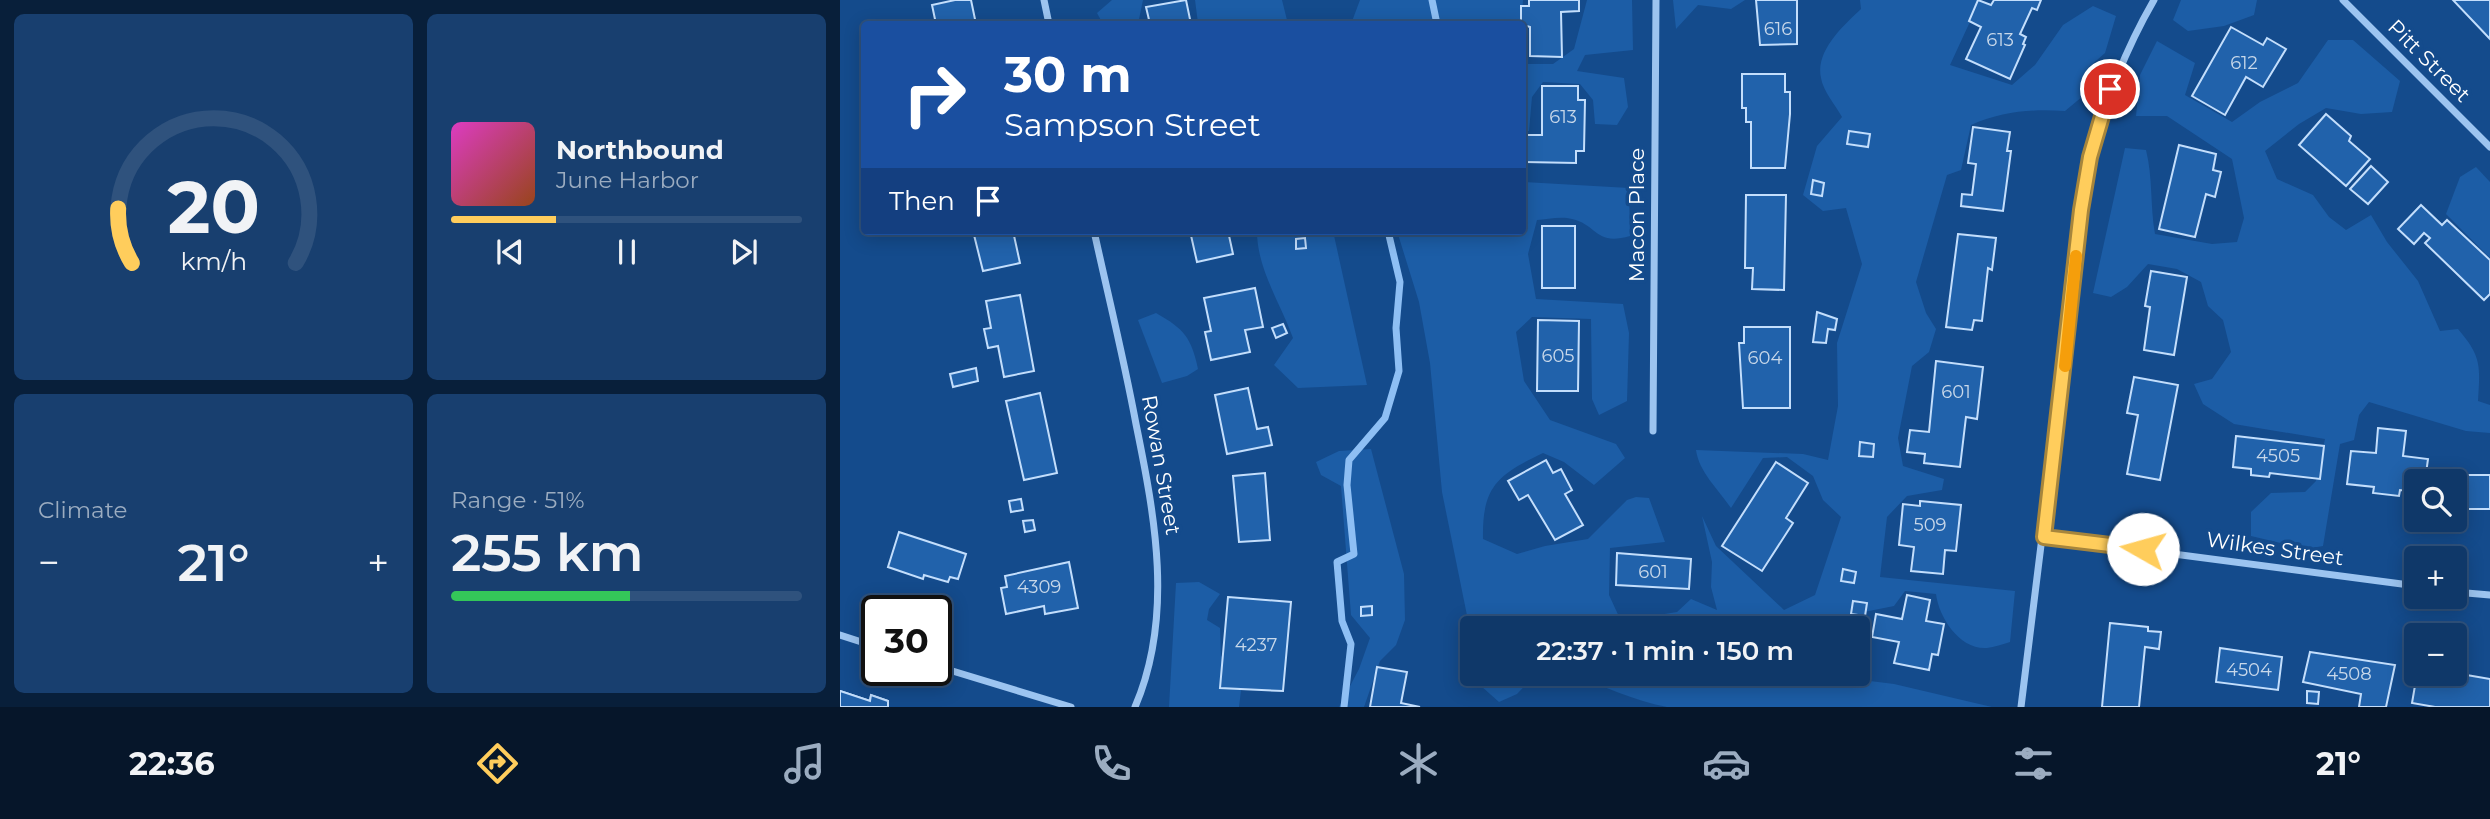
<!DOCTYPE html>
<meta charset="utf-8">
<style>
body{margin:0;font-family:Montserrat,sans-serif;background:#183f6f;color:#f1f3f6;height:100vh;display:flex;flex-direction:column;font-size:26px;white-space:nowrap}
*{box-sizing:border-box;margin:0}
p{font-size:23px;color:#9bacc0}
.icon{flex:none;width:38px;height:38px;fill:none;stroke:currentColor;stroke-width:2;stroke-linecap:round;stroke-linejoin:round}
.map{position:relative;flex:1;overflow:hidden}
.drawer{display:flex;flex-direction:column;gap:14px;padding:14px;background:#081f3a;width:840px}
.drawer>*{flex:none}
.hud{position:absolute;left:21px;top:21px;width:665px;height:214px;border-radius:7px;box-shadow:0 4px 18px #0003,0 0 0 2px #2f527d;background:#1a4fa0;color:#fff;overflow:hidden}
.fabs{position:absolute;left:1564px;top:469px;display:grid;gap:14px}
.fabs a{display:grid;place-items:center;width:63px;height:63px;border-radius:7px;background:#0f3869;box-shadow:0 4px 18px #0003,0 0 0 2px #2f527d;font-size:35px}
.speed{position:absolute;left:21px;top:595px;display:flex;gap:14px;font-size:35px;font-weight:700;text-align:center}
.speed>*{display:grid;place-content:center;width:91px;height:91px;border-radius:50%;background:#0f3869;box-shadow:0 4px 18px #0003,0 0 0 2px #2f527d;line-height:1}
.speed .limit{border:4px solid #111;border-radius:10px;background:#fff;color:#111}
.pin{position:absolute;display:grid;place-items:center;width:60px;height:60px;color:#fff;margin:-30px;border:4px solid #fff;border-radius:50%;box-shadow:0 2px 7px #0007}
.me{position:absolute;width:77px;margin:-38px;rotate:277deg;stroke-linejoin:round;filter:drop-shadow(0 0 5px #0008)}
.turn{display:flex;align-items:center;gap:24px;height:147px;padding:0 28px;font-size:32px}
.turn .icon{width:91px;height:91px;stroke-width:2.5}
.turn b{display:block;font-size:49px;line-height:60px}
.then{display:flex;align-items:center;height:66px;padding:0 28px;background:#0003;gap:14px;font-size:26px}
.big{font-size:52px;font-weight:600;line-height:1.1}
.drawer .card{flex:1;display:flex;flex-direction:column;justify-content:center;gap:10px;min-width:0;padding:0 24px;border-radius:10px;background:#183f6f}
.drawer .dial{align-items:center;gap:0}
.dial svg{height:182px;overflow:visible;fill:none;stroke:#2f527d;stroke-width:7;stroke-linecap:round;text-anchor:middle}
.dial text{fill:#f1f3f6;stroke:none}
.song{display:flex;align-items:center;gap:21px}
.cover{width:84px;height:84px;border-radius:10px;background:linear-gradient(135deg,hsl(310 70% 55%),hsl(20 70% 35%))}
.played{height:7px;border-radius:4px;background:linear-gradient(90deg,#ffcd5c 30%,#2f527d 30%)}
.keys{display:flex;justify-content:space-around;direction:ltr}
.heat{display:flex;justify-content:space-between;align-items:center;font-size:38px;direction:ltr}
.charge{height:10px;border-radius:5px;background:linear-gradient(90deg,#34c759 51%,#2f527d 0)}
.drawer .tiles{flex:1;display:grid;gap:14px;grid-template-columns:repeat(2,1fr)}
.trip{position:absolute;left:620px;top:616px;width:410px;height:70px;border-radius:7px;background:#0f3869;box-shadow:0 4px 18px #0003,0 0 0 2px #2f527d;font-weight:600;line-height:70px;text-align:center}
.tab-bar{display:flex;height:112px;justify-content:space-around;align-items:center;background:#06162a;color:#9bacc0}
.tab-bar .icon{width:49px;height:49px}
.tab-bar .current{color:#ffcd5c}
.tab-bar b{font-size:32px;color:#f1f3f6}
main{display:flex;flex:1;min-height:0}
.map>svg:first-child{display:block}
.green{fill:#1c5da6}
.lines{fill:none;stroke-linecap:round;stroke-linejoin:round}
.stream{stroke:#8ebff4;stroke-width:7}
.building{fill:#2162ab;stroke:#c3defc;stroke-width:2}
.minor{stroke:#9cc4f0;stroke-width:7}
.route-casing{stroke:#a6853c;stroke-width:18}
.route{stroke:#ffcd5c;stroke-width:12}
.slow{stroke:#f59e0b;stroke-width:12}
.labels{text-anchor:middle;stroke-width:7;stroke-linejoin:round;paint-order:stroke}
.number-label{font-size:18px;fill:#c8d8ea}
.street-label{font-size:21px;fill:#fff;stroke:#144b8c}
</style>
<main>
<section class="drawer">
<div class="tiles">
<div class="card dial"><svg viewBox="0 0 100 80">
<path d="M14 69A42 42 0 1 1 86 69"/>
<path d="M14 69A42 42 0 0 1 8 45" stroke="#ffcd5c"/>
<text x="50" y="56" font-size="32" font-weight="700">20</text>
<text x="50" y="72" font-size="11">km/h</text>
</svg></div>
<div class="card">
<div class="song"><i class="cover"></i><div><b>Northbound</b><p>June Harbor</p></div></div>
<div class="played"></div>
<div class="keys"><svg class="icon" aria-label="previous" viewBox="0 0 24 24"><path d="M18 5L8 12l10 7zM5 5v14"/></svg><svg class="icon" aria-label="pause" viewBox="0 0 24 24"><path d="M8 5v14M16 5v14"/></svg><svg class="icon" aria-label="next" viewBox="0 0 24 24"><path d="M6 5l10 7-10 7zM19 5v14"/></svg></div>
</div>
<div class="card"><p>Climate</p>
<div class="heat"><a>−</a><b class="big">21°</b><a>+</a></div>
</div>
<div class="card"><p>Range · 51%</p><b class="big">255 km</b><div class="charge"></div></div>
</div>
</section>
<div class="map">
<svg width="1650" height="707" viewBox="0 0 1650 707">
<rect width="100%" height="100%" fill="#144b8c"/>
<!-- green -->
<g class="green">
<polygon points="272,0 303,0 298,24 263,24 257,13"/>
<polygon points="355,0 442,0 448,24 373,24 371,19 358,23"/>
<polygon points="520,0 683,0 681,24 511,24"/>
<polygon points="747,0 792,0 793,50 745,55 737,71 784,78 788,107 777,125 755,124 753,100 740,84 703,82 692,97 689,131 683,131 683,64 713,64 734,49"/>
<polygon points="833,0 905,0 891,9 858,5 836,29"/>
<path d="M1020 0H1140L1110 65 1172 85 1195 65 1223 25 1253 6 1276 16 1265 53 1249 67 1243 96 1225 111C1191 109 1163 111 1131 125L1121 170 1107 175 1076 282 1086 313 1096 329 1089 352 1072 366 1058 438 1063 466 1104 479 1102 490 1067 496 1047 517 1040 577 1175 591 1170 642C1163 644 1154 647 1147 648 1120 650 1099 618 1096 594L1065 591 1054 606 1024 612 1022 680 1054 684 1152 707H827C793 701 763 685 730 674H1017V628H632V640L602 492 590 363 579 302 557 231H682L683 182 789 188 790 236C755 246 758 225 732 219 722 216 707 219 697 220L688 254 696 299 783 304 789 333 787 401 759 415 752 399 751 319 692 317 676 332 684 381 710 420 776 444 785 458 754 485 724 462 703 453C657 475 642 487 643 539L677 554 705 546 748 539 787 500 796 497 809 498 825 542 770 548 769 595 781 621 837 612 851 599 877 610 871 587 872 562 862 516 876 546 944 610 975 595 1001 517 983 500 973 476 947 457 923 458 891 508C878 489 859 472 856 450L963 454 988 460 998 406 997 343 1022 264 1006 208 983 211 963 195 977 146 1002 117C996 106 983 91 981 78 975 51 1003 26 1021 9Z"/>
<polygon points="1341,0 1417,0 1414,15 1384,26 1348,31 1333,20"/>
<path d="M1488 40H1513L1560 81 1552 112 1521 114 1486 108 1459 124 1425 151 1437 179 1473 195 1489 217 1506 230 1531 215 1547 242 1578 281 1600 331 1618 329C1642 357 1640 366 1638 401L1650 405V433L1626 431 1529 402 1519 415 1514 440 1500 444 1483 546 1466 549 1411 536V512L1431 493 1465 492 1476 481 1485 439 1394 424 1363 404 1354 384 1372 379 1391 352 1383 320 1368 306 1361 282 1337 269 1308 264 1287 287 1271 297 1253 293 1285 148 1306 150C1313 178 1310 206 1315 234L1372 244 1397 242 1404 218 1392 159 1327 116H1296L1300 75 1317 41 1355 63 1345 95 1392 122 1420 102 1458 83Z"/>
<polygon points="1636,167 1650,182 1650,258 1606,214 1620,177"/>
<path d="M417 231H493L527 385 458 388 434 365 453 338C440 302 417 269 417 231Z"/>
<path d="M316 313C344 329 351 337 358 369L347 376 322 383 298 320Z"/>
<polygon points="531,449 564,574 565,620 556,645 540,661 524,707 499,707 519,669 530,638 511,615 501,486 481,475 476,462 499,451"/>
<polygon points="359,582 380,594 369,609 367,620 380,628 381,656 403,674 399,707 329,707 336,583"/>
<polygon points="639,674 696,674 677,694 659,702 641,686"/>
</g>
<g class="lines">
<!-- stream -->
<g class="stream">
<polyline points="592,0 597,24"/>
<polyline points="504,707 511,644 502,621 497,562 514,554 507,485 509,460 545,418 559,371 556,328 560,282 548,231"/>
</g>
</g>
<!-- building -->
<g class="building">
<polygon points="115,0 131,0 136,24 96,24 92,5"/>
<polygon points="346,0 351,24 310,24 306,7"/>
<polygon points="689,0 739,0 739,11 721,12 722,57 690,56 690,27 681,24 681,6 689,6"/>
<polygon points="916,0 957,0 957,44 920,45"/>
<polygon points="1138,0 1151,5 1154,0 1201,0 1197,10 1192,8 1180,34 1186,37 1183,44 1185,45 1170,79 1126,59 1141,27 1129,21"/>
<polygon points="1613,0 1650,0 1650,39"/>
<polygon points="1391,27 1423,45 1427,38 1446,49 1423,87 1406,77 1385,115 1352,96"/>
<polygon points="902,74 945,74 945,92 950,92 950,114 945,168 911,168 911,122 906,122 906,108 902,108"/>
<polygon points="702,86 738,86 738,100 745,100 744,151 736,151 736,163 682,162 682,135 702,135"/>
<polygon points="1486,114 1511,136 1509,141 1530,159 1506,186 1459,145"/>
<polygon points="1133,127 1170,132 1167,151 1171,151 1163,211 1121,206 1122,194 1132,195 1136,164 1128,163"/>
<polygon points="1009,131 1030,134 1028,147 1007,144"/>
<polygon points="1339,145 1376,154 1373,170 1381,172 1375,197 1366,194 1355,237 1319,229"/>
<polygon points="1531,166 1548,182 1528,204 1510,189"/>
<polygon points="973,180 984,183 982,196 971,194"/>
<polygon points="906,195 946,195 944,290 912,289 913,268 905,268"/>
<polygon points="1581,205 1602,225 1607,220 1650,260 1650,294 1644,300 1585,243 1590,238 1584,233 1574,244 1558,229"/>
<rect x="702" y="226" width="33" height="62"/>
<polygon points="133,231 173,231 180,263 143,271"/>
<polygon points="350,231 388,231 393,254 357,262"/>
<polygon points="1118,234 1156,238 1152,270 1148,268 1142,321 1134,320 1132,330 1106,327"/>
<polygon points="465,238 466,248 456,249 456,239"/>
<polygon points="1311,271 1347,277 1334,355 1304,350 1310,307 1305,306"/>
<polygon points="415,288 423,327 405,330 410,352 371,360 365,332 371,331 364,298"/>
<polygon points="180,295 194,371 164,377 158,346 148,348 144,329 151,328 146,301"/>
<polygon points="977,312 997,319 995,330 988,329 986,343 973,342"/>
<polygon points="698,320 739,321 738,391 697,391"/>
<polygon points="443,324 447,333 436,338 432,328"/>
<polygon points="904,327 950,327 950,408 903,408 899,343 904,343"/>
<polygon points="1096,361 1143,367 1137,419 1126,417 1120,467 1084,463 1085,454 1067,452 1070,430 1089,432"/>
<polygon points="136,368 138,381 113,387 110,374"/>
<polygon points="1294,377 1338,385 1320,480 1287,474 1298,415 1287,413"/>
<polygon points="408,388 417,429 428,427 432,445 387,454 375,395"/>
<polygon points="200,393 217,473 184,480 166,401"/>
<polygon points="1538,428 1566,431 1563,456 1588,459 1585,481 1577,481 1577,492 1560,490 1559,496 1533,493 1534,487 1507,484 1511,451 1536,453"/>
<polygon points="1396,436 1484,446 1480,479 1430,473 1429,477 1411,475 1411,469 1393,467"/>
<polygon points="1020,442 1034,444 1033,457 1019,456"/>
<polygon points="706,460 713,473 721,469 732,490 725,494 743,525 715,540 688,495 679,500 668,481"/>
<polygon points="936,462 968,483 946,518 953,523 922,571 882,546"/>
<polygon points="425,473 430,540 399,542 393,476"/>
<polygon points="1614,475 1650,475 1650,509 1615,509"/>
<polygon points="181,499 183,510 171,512 169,501"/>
<polygon points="1080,501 1121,505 1116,551 1105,550 1103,574 1071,571 1074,547 1059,545 1063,504 1080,506"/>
<polygon points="193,520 195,530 185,532 183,521"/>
<polygon points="59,532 126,554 118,579 110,577 108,582 84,575 83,579 48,567"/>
<polygon points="777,553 851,559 849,589 776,585"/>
<polygon points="229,562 238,608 205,614 204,606 166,614 161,588 167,587 165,576"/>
<polygon points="1003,569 1016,572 1014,583 1001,581"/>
<polygon points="1067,595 1090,600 1086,621 1104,624 1098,655 1092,654 1089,670 1054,663 1059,642 1032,637 1036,614 1062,619"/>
<polygon points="388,597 451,602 443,691 380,688"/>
<polygon points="1013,601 1027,603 1025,616 1011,614"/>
<polygon points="532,606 532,615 521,616 521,607"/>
<polygon points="1270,623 1308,627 1308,631 1321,632 1319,649 1305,647 1299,707 1262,707"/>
<polygon points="1380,648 1442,657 1438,690 1376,682"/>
<polygon points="1470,652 1555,665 1546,707 1519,707 1521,694 1463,682"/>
<polygon points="537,667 567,672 561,703 580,707 530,707"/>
<polygon points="1615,673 1650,679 1650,707 1595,707 1572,703 1577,674"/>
<polygon points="0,691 30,701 31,695 48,701 48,707 0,707"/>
<polygon points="0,691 30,701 31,695 48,701 48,707 0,707"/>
<polygon points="1467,691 1479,692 1478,704 1467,703"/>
</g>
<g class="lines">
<!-- minor -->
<g class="minor">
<polyline points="204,0 209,24"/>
<polyline points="1503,0 1650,147"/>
<path d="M254 231C268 295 284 359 296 424 315 517 334 616 295 707"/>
<polyline points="813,431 816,0"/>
<polyline points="1204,537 1577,586"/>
<polyline points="1615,592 1650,595"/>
<polyline points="0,635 37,647"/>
<polyline points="96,666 231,707"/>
<path d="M1181 707 1249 157C1266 101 1285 50 1314 0"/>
</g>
</g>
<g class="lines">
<defs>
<polyline id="route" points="1270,89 1250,157 1241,210 1204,537 1303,549"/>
</defs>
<!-- route casing -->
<use href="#route" class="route-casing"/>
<!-- route -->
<use href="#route" class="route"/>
<!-- slow -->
<polyline class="slow" points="1225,366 1236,256"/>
</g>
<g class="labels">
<!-- number labels -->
<g class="number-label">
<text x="938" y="35">616</text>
<text x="1160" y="46">613</text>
<text x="1404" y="69">612</text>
<text x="723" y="123">613</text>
<text x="718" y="362">605</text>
<text x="925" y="364">604</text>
<text x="1116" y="398">601</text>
<text x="1438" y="462">4505</text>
<text x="1090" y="531">509</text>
<text x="813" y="578">601</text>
<text x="199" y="593">4309</text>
<text x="416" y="651">4237</text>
<text x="1409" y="676">4504</text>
<text x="1509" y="680">4508</text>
</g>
<!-- street labels -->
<g class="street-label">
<text transform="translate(1589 61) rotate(45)" y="7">Pitt Street</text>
<text transform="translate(797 215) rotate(-90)" y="7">Macon Place</text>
<text transform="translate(321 465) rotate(80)" y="7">Rowan Street</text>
<text transform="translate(1435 549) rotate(8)" y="7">Wilkes Street</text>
</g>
</g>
</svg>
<div class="fabs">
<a><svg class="icon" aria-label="search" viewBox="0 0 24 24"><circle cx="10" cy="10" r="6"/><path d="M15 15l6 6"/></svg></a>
<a>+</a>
<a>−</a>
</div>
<div class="speed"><div class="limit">30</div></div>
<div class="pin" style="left:1270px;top:89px;background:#d93025"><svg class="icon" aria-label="arrive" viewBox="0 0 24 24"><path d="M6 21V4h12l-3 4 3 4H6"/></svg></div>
<svg class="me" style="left:1303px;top:549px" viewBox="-20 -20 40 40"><circle r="19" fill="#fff"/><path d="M0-13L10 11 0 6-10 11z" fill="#ffcd5c"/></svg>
<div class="trip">22:37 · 1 min · 150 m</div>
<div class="hud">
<div class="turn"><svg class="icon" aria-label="right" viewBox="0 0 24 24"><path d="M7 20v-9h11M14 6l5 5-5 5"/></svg><div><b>30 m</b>Sampson Street</div></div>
<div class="then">Then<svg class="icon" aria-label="arrive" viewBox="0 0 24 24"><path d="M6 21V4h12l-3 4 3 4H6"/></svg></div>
</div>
</div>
</main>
<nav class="tab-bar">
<b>22:36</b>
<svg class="icon current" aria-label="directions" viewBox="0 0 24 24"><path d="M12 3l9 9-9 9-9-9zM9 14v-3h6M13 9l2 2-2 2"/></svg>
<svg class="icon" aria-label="music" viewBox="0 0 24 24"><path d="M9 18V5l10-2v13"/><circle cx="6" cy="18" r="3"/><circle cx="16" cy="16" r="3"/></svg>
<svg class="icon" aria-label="phone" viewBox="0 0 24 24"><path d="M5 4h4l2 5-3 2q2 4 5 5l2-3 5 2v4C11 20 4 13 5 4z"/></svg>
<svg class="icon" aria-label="climate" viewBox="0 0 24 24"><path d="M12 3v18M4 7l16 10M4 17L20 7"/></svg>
<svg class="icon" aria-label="car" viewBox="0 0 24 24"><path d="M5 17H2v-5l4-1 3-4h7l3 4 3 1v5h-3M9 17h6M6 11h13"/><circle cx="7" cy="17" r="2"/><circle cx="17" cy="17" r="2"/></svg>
<svg class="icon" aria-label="filters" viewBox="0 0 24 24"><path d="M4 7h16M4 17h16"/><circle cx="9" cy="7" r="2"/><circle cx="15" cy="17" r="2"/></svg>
<b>21°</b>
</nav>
